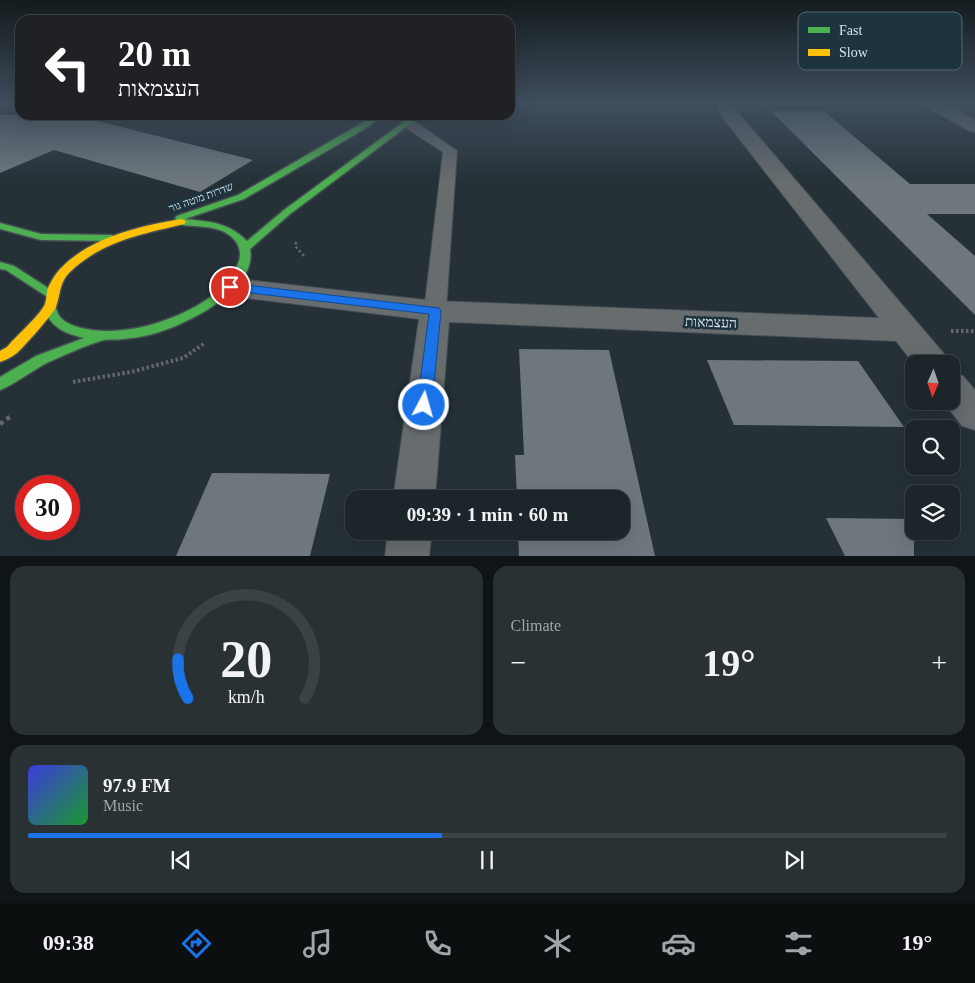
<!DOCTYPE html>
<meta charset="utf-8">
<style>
body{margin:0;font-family:"Times New Roman","Noto Sans Hebrew",serif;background:#293135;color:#f1f3f6;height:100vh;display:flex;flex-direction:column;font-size:19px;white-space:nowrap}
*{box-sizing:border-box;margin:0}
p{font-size:16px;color:#a0a5a8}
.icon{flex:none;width:28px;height:28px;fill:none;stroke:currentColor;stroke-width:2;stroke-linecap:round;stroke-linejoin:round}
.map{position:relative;height:556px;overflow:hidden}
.details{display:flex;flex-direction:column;gap:10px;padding:10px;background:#0f1417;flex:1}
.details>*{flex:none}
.guide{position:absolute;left:15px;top:15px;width:500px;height:105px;border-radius:15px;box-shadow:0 5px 20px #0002,0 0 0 1px #3a4246;background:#202124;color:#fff;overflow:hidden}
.needle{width:32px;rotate:182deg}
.tools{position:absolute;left:905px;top:355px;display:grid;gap:10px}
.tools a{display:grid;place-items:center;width:55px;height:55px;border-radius:10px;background:#1c2529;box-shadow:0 5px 20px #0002,0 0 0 1px #3a4246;font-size:25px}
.speed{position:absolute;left:15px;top:475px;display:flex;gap:10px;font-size:25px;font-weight:700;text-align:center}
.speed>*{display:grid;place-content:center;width:65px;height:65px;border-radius:50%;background:#1c2529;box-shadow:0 5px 20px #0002,0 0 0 1px #3a4246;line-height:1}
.speed .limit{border:8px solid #d22;background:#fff;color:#111}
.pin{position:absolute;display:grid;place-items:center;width:42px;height:42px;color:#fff;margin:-21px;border:2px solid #fff;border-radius:50%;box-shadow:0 1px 5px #0007}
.me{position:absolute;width:55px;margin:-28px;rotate:6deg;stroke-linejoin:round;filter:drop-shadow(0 0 4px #0008)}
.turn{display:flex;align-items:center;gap:18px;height:105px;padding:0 20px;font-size:22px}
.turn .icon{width:65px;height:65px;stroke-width:2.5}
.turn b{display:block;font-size:35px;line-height:42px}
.big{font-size:38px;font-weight:600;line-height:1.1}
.details .card{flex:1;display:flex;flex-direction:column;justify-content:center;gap:8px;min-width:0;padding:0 18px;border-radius:15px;background:#293135}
.details .dial{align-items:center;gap:0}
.dial svg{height:130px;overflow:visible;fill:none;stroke:#3a4246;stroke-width:7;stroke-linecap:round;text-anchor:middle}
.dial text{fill:#f1f3f6;stroke:none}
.song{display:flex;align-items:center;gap:15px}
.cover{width:60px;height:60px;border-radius:8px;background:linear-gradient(135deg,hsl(240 70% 55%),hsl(130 70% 35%))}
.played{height:5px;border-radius:2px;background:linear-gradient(90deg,#1a73e8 45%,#3a4246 45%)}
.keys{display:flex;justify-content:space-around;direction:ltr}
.heat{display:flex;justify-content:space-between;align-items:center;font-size:28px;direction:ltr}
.details .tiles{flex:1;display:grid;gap:10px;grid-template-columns:1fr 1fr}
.card:last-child{grid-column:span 2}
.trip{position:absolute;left:345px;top:490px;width:285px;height:50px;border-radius:15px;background:#1c2529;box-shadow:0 5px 20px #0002,0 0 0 1px #3a4246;font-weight:600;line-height:50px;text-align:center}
.tabs{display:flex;height:80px;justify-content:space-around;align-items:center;background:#0b0f10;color:#a0a5a8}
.tabs .icon{width:35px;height:35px}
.tabs .active{color:#1a73e8}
.tabs b{font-size:22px;color:#f1f3f6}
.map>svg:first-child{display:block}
.building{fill:#6d777d}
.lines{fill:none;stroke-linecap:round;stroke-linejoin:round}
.lane-casing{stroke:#434d52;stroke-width:2}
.street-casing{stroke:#434d52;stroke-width:2}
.fast-casing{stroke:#434d52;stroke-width:3}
.slow-casing{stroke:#434d52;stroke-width:3}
.path-far2{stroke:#61676b;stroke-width:2.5;stroke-dasharray:2.5 2.5;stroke-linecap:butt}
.path-far1{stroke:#61676b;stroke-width:4;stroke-dasharray:2.5 2.5;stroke-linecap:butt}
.path{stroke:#61676b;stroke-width:4.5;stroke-dasharray:4 4;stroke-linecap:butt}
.lane{fill:#676c6e;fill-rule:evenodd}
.street{fill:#676c6e;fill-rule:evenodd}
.fast{fill:#4caf50;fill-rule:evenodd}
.slow{fill:#ffc107;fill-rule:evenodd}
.route{fill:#1a73e8;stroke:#114b97}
.labels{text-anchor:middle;stroke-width:5;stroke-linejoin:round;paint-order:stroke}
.far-street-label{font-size:11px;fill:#d5e3ea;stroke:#1d333f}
.street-label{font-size:14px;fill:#d5e3ea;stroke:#1d333f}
.key{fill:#1d333f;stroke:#546872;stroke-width:1}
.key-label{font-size:14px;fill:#d5e3ea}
</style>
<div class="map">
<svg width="975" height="556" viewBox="0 0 975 556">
<rect width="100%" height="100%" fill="#253137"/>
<!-- building -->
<g class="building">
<polygon points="771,111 824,111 910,184 975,184 975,214 927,214 975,256 975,315"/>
<polygon points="0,115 74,115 253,160 200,192 54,150 0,173"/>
<polygon points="519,349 609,350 655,556 519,556 518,531 621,531 621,499 517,499 515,455 524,455"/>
<polygon points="707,360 858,361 904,427 734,425"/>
<polygon points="212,473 330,474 310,556 176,556"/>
<polygon points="826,518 914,519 914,556 845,556"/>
</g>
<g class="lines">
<defs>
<polygon id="lane" points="408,119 413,120 457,151 446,311 443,316 435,318 427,316 424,311 443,152 403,126 401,123"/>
<g id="street">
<polygon points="719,103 735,103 735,109 945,355 949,364 914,364 896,341 449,322 435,499 393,499 419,319 229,296 219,294 215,287 219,280 229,278 435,301 879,318 720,114 717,110"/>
<polygon points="925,103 945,103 975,120 975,132 969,131 927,107"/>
<polygon points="951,372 963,376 975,390 975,430 962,426 943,401 951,401"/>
<polygon points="388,531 432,531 429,556 385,556"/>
</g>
<g id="fast">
<path d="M373 115H382L368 127 244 199 185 219C211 222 228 222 247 241L284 210 413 115H422L290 214 250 249C258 291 182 327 149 335 141 337 132 338 123 339 117 340 110 339 104 340 89 344 57 358 43 365 29 373 15 384 0 390V377L36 356 84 338C66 334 49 327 44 307L46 304H54C57 309 57 314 61 318 69 326 81 328 92 330 115 333 139 329 160 322 190 312 228 293 239 261 242 251 238 241 229 235 215 224 194 228 178 224L175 218 177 216 238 195 362 123Z"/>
<polygon points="0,223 41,234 112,235 117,238 112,241 41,240 0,229"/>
<polygon points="0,262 14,266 56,293 50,297 46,296 6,270 0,269"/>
</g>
<path id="slow" d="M181 219 184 220 186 222 184 224C143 234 102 241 70 272 59 283 61 293 56 307 54 313 23 348 17 353 12 357 6 360 0 362V351L7 347C17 335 37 318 44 306 47 301 46 293 48 288 51 281 56 273 61 268 91 237 140 226 181 219Z"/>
</defs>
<!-- lane casing -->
<use href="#lane" class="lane-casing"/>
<!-- street casing -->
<use href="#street" class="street-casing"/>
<!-- fast casing -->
<use href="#fast" class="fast-casing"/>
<!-- slow casing -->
<use href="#slow" class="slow-casing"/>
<!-- path-far2 -->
<polyline class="path-far2" points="296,242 295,246 305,257"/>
<!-- path-far1 -->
<g class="path-far1">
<polyline points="951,331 975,331"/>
<polyline points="73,382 131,372 183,358 205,343"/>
</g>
<!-- path -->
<polyline class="path" points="0,424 11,416"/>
<!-- lane -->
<use href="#lane" class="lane"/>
<!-- street -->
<use href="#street" class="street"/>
<!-- fast -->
<use href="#fast" class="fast"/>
<!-- slow -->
<use href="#slow" class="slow"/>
</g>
<!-- sky -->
<linearGradient id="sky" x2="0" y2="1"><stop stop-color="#141b1e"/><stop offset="0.57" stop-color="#404e5e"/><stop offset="1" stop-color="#404e5e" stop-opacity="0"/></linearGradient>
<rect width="975" height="181" fill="url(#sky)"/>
<!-- route -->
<polygon class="route" points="230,283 439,308 441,311 432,405 430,409 424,411 419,409 417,405 429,314 225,290 224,287 225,284"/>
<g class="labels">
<!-- far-street labels -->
<g class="far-street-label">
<text transform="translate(201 197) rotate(-20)" y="4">שדרות מוטה גור</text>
</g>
<!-- street labels -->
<g class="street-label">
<text transform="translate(711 322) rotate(2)" y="5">העצמאות</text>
</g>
</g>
<!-- legend -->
<rect x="798" y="12" width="164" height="58" rx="8" class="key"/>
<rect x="808" y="27" width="22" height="6" fill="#4caf50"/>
<rect x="808" y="49" width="22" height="7" fill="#ffc107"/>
<g class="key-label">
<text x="839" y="35">Fast</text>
<text x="839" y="57">Slow</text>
</g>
</svg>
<div class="tools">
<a><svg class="needle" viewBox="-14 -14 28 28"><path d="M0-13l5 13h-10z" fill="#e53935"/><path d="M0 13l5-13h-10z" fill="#a0a5a8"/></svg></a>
<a><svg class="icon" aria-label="search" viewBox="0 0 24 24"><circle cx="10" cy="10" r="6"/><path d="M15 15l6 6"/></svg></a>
<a><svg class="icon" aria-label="layers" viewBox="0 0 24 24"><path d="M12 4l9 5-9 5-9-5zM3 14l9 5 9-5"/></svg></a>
</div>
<div class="speed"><div class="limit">30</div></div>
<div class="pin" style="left:230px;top:287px;background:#d93025"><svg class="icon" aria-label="arrive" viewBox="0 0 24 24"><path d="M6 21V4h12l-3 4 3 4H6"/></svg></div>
<svg class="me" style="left:424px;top:405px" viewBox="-20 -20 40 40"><circle r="17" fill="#1a73e8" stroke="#fff" stroke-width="3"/><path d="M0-11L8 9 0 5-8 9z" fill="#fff"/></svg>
<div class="trip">09:39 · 1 min · 60 m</div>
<div class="guide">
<div class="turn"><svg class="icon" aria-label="left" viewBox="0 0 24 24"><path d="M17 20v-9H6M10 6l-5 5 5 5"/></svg><div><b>20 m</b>העצמאות</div></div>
</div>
</div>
<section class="details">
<div class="tiles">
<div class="card dial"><svg viewBox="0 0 100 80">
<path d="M14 69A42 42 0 1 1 86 69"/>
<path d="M14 69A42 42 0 0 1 8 45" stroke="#1a73e8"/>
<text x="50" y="56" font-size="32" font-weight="700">20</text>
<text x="50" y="72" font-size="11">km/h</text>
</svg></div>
<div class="card"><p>Climate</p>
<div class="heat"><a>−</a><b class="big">19°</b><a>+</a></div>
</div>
<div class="card">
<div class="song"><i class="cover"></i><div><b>97.9 FM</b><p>Music</p></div></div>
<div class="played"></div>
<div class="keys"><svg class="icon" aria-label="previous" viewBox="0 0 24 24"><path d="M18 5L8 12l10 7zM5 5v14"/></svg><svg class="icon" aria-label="pause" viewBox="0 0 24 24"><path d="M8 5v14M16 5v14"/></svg><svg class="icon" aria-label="next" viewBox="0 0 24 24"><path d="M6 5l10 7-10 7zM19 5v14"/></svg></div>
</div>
</div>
</section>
<nav class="tabs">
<b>09:38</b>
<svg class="icon active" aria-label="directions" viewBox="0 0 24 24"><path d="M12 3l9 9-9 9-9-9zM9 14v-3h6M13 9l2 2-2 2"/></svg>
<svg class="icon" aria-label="music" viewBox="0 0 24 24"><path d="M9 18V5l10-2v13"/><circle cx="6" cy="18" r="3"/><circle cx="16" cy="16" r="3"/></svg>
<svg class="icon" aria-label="phone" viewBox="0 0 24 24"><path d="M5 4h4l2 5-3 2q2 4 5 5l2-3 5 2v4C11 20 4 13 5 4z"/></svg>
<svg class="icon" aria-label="climate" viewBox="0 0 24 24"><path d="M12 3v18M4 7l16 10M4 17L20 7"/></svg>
<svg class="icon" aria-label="car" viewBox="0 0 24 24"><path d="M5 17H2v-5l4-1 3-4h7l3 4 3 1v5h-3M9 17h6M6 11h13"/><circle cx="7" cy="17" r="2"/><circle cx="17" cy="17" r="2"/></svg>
<svg class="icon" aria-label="filters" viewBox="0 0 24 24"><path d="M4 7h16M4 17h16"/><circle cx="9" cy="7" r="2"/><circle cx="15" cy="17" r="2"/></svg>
<b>19°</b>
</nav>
